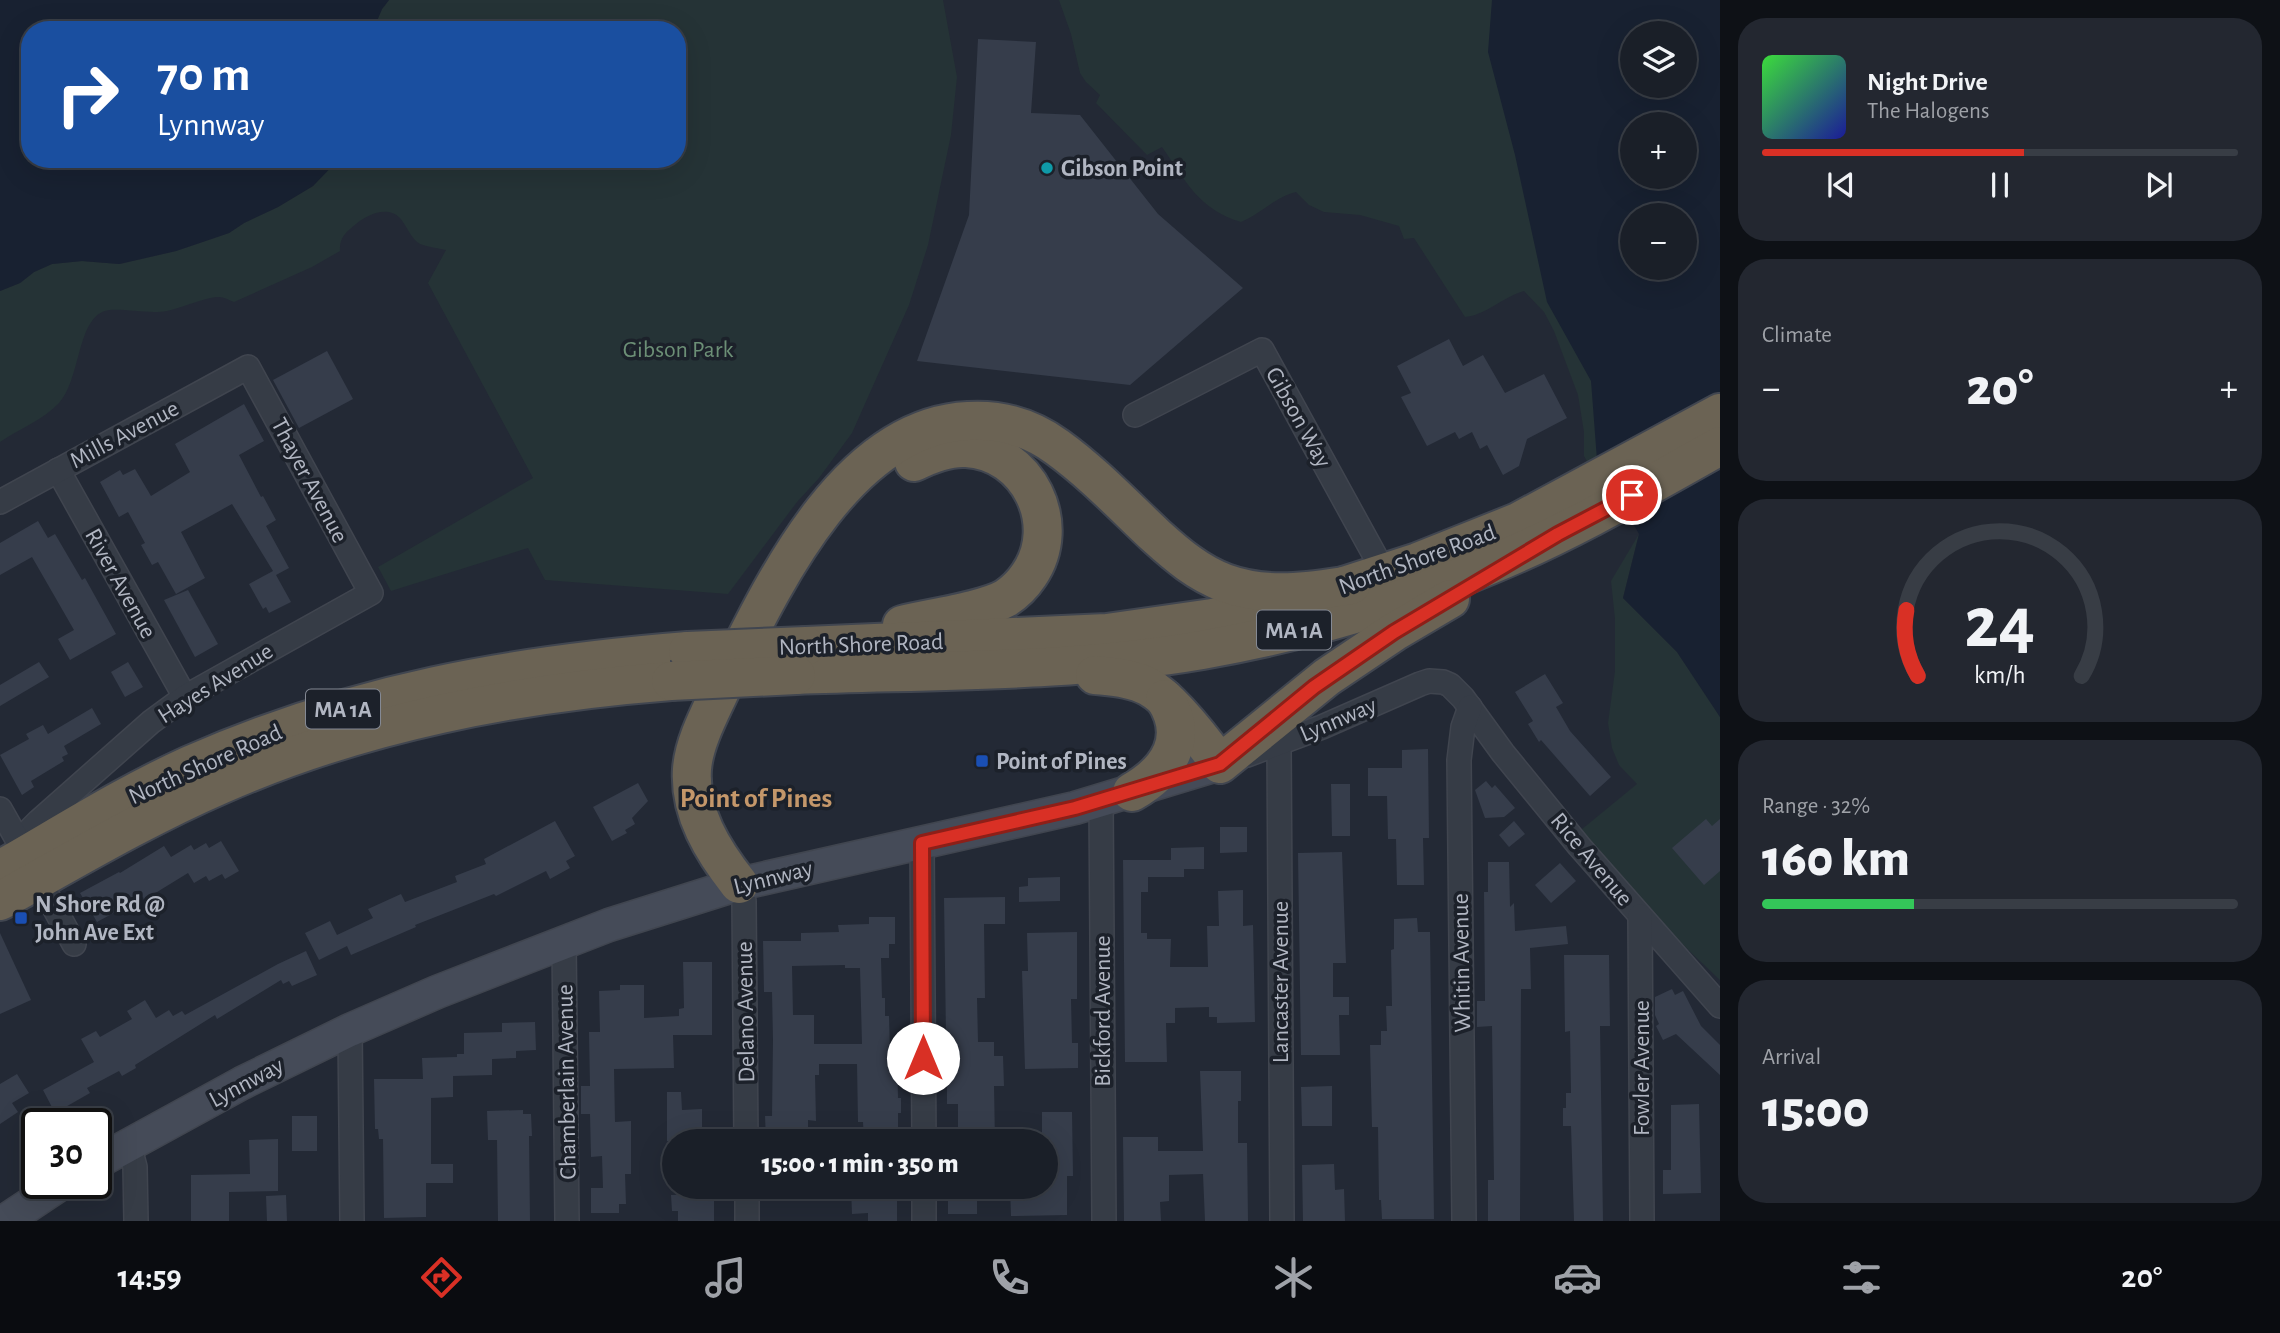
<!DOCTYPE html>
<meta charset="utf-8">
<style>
body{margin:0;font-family:"Alegreya Sans",sans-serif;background:#232730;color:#f1f3f6;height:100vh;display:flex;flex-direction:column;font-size:26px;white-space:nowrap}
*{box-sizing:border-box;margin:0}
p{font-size:23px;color:#9fa2a8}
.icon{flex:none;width:38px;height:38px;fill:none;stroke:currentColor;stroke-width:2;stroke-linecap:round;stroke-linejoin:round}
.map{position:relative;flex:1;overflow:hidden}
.sheet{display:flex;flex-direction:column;gap:18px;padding:18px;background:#0e1116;width:560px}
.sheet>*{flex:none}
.banner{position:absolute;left:21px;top:21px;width:665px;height:147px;border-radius:28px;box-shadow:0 7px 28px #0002,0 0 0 2px #383d45;background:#1a4fa0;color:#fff;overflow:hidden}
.buttons{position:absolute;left:1620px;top:21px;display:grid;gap:14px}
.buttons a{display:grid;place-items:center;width:77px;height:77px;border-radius:50%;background:#1a1f28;box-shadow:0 7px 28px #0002,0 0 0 2px #383d45;font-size:35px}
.speed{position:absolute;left:21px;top:1108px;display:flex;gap:14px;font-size:35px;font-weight:700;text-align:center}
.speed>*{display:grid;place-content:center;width:91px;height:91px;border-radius:50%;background:#1a1f28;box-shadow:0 7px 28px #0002,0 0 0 2px #383d45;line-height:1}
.speed .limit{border:4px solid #111;border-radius:10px;background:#fff;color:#111}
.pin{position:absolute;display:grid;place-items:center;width:60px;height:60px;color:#fff;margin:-30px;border:4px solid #fff;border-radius:50%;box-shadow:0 2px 7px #0007}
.me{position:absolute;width:77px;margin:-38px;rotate:0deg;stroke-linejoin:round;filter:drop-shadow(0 0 5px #0008)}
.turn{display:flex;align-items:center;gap:24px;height:147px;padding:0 21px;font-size:32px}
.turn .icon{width:91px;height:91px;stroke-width:2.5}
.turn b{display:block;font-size:49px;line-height:60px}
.big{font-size:52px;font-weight:800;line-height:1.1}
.sheet .card{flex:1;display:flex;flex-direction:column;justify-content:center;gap:10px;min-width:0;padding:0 24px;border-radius:28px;background:#232730}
.sheet .dial{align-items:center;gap:0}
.dial svg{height:182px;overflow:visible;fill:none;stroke:#383d45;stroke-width:7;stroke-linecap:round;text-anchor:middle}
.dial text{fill:#f1f3f6;stroke:none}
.song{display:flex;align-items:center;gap:21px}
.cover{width:84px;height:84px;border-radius:10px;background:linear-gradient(135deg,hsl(120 70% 55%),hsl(240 70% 35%))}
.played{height:7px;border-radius:4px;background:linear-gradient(90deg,#d93025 55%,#383d45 55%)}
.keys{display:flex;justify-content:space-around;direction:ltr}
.heat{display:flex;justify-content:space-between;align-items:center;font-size:38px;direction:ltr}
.charge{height:10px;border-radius:5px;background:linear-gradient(90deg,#34c759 32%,#383d45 0)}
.trip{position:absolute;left:662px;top:1129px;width:396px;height:70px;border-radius:35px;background:#1a1f28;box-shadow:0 7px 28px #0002,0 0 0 2px #383d45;font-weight:800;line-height:70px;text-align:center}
.tabs{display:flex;height:112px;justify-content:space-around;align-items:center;background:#0a0c10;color:#9fa2a8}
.tabs .icon{width:49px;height:49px}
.tabs .selected{color:#d93025}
.tabs b{font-size:32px;color:#f1f3f6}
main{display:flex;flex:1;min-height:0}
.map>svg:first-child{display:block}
.green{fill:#253336}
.water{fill:#182131;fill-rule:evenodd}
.building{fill:#363d4b;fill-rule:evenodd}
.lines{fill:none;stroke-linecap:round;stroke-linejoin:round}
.street-casing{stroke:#40454f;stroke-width:26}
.secondary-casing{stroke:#40454f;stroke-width:35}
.highway-casing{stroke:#414650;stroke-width:42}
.street{stroke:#363c46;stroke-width:23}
.secondary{stroke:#454b58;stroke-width:32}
.highway{stroke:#6b6354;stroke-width:38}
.highway-bridge-casing{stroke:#414650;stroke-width:42;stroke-linecap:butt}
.highway-bridge{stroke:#6b6354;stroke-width:38}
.route-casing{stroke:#8d1f18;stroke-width:18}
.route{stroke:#d93025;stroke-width:12}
.culture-dot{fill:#0f9aa8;stroke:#1c212a;stroke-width:2.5}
.transit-dot{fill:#1a4fb4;stroke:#1c212a;stroke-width:2.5}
.labels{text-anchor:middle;stroke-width:7;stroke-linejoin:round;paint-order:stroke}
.shield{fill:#1c212a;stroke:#848994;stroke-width:2}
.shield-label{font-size:23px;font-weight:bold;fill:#b1b6c2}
.poi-label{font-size:24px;font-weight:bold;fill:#b1b6c2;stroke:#1c212a;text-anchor:start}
.park-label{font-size:24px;fill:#6c8f76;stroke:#1c212a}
.street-label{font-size:24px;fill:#b1b6c2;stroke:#1c212a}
.quarter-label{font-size:28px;font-weight:bold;fill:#c4976a;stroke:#1c212a}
</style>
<main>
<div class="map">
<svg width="1720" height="1221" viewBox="0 0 1720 1221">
<rect width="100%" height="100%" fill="#232935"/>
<!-- green -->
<g class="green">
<path d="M389 0H943L957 77 951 135 928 245 909 305 852 433 819 478 797 502 728 594 545 580 528 548 391 591 378 567 533 478 428 283 446 250C438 248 428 247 420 244 411 239 407 226 400 218 387 205 367 215 356 224 346 232 339 238 340 251L312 267 234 302C229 300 224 297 219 297 205 297 182 308 167 311 147 315 115 306 102 312 77 324 80 380 59 403 43 420 19 429 0 442V291L20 283 34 272 52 264 82 261 120 264 176 251 229 233 244 223 278 207 313 186 339 159H677V30H373L382 9Z"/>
<path d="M1059 0H1514L1633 268 1649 508 1621 524 1584 456V432L1578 395 1554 331 1544 312 1524 291C1503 297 1484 316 1465 317L1414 238 1404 239 1399 226 1360 215 1324 212 1309 205 1296 192C1275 197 1261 214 1241 222 1198 209 1186 181 1162 147L1147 155 1096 103 1100 95 1086 82 1080 73 1071 34Z"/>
<polygon points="1639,534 1623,598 1677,652 1720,717 1720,980 1661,924 1581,830 1637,784 1619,765 1612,748 1608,723 1615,671 1615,619 1611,581"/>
</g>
<!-- water -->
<g class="water">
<polygon points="0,0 389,0 382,9 373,30 30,30 30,159 339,159 313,186 278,207 244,223 229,233 176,251 119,264 82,261 52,264 34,272 20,283 0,291"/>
<path d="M1492 0H1720V717L1677 652 1623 598 1639 534 1597 460 1591 381 1547 302 1515 155 1488 52ZM1633 33H1685V86H1633ZM1633 124H1685V177H1633ZM1633 215H1685V268H1633Z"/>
</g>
<!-- building -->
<g class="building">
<polygon points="978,39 1036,42 1031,113 1080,115 1158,214 1243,288 1130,385 917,361 969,215"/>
<polygon points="1449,339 1463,366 1483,355 1505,393 1544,374 1567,418 1527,439 1519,466 1503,475 1487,445 1480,449 1472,432 1459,439 1455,432 1427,446 1401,397 1411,393 1397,366"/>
<polygon points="327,351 353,399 299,428 273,380"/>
<polygon points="244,404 264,441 239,455 261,497 263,496 276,520 266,526 289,568 276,575 291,602 269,613 266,607 263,609 249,584 273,571 232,504 181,532 205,578 176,594 158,562 152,565 141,545 145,543 128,512 119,517 100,482 120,470 123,475 135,469 151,496 190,472 175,444"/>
<polygon points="38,521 48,538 55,534 82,580 85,578 116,634 70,660 58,639 74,630 32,557 0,575 0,543"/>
<polygon points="188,590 218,644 195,657 164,600"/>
<polygon points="39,662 49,677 0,706 0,685"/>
<polygon points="128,662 143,687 125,697 111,672"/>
<polygon points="1545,674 1563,703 1556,707 1570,731 1611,777 1590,796 1541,740 1539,742 1528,724 1533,721 1515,692"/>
<polygon points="92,708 101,724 64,746 68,754 62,757 64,761 31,781 34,787 22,795 0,755 29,739 26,734 43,725 48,734"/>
<polygon points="1428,749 1429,838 1423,838 1424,885 1397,885 1396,839 1388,839 1387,796 1368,796 1368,768 1402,768 1402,750"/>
<polygon points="1486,781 1492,788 1495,785 1515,808 1504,817 1485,818 1475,790"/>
<polygon points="638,783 648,801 632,818 635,824 625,830 627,833 612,841 593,807"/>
<polygon points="1331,784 1350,784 1350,836 1332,836"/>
<polygon points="1706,819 1712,826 1720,819 1720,871 1704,885 1672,848"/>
<polygon points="555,821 575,856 566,861 570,868 550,879 546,871 496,896 494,894 415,925 416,927 351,955 347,946 319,960 305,933 330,921 337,935 373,918 368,909 401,894 405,902 457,882 455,876 486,864 484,859"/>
<polygon points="1514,821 1525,834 1509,847 1499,835"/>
<polygon points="1220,827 1247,827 1247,852 1220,853"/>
<polygon points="221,841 239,871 225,879 222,874 209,881 206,876 194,883 188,873 144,900 143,897 97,922 80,893 119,872 120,873 164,846 171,857 191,845 194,850 206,843 209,848"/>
<polygon points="1204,847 1204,869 1184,869 1184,877 1148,877 1148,892 1141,892 1141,933 1147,933 1147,939 1171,939 1170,967 1208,967 1207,926 1219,926 1218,891 1243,890 1243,926 1253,925 1255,1022 1217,1023 1217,1017 1209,1017 1209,1007 1175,1008 1175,1023 1166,1023 1167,1062 1125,1062 1123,860 1171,860 1171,848"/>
<polygon points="1342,852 1346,963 1333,963 1333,997 1349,997 1349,1015 1339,1015 1340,1055 1301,1055 1298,853"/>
<polygon points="1488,862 1509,862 1510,907 1514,903 1515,931 1566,926 1568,944 1530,948 1531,989 1521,989 1520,1221 1488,1221 1488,1180 1494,1180 1492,1026 1477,1027 1477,1001 1485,1001 1484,892 1488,892"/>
<polygon points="1560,863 1576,881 1551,903 1535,885"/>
<polygon points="1060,877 1060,901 1019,902 1019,887 1028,886 1028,878"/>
<polygon points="1005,897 1005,924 984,924 985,998 977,998 978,1042 994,1042 994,1056 1003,1056 1004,1086 994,1086 995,1141 958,1141 958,1104 947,1104 947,1081 952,1081 952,1035 946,1036 944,898"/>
<path d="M869 917H895V944H889V958H881L882 998H885V1016H889L890 1052H897L898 1098H901V1113H898V1141H864L863 1122H858L857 1064H819V1075H815L816 1121 808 1120V1141H766L765 1116H772L773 1040 772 992H764L763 941H801V933L839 932 838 925 869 924ZM845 965V968H860L862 1044H814V1015H793L792 966Z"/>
<polygon points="1417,918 1418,932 1430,932 1434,1219 1382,1219 1381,1200 1379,1200 1378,1127 1372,1127 1370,1045 1381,1045 1381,1031 1387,1031 1386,1006 1392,1006 1391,950 1394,949 1394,919"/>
<polygon points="1077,932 1077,999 1071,999 1072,1043 1078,1043 1078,1068 1025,1069 1022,971 1028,971 1027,933"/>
<polygon points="0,933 31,1000 0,1014"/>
<polygon points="306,951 317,975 292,986 289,981 283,984 281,980 217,1019 215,1015 135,1065 136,1068 122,1076 119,1071 87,1088 90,1093 55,1113 43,1090 94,1062 81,1039 96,1031 100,1037 132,1019 127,1011 145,1000 156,1018 169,1010 173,1016 182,1011 185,1015 278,964"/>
<polygon points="1564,955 1609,955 1610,1026 1600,1026 1603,1221 1574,1221 1571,1126 1563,1126 1563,1108 1566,1108 1566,1093 1571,1093 1570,1031 1565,1032"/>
<polygon points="683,962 712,962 712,1035 673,1035 674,1068 614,1069 615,1122 631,1121 631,1174 625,1174 626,1204 619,1204 619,1213 591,1213 591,1188 603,1188 602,1156 591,1157 590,1114 581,1114 581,1086 590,1086 589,1032 600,1032 599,991 620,990 620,985 644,985 644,1018 679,1016 679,1009 684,1008"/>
<polygon points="1672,989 1675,995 1683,991 1701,1026 1720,1045 1720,1075 1676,1034 1663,1040 1656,1026 1659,1024 1655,1015 1655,997"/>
<polygon points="535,1022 536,1050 516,1051 516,1058 492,1059 492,1075 453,1076 453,1097 431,1098 431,1164 453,1164 453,1183 426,1183 426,1217 384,1218 383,1139 379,1139 378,1129 375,1129 374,1079 423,1079 422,1058 457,1057 457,1054 464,1054 464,1033 502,1032 502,1023"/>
<polygon points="1200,1071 1241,1071 1241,1101 1238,1101 1238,1143 1247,1143 1248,1221 1205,1221 1203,1174 1169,1175 1169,1201 1160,1202 1161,1221 1124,1221 1123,1137 1158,1137 1158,1151 1203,1151"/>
<polygon points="17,1074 29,1093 12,1103 18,1112 0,1124 0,1084"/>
<polygon points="1332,1086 1332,1126 1302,1126 1301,1087"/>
<polygon points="667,1092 681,1092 682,1110 702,1109 702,1141 667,1141"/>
<polygon points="1699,1104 1701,1193 1663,1194 1663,1170 1671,1170 1671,1105"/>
<polygon points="523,1110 523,1114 531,1114 532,1136 529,1136 530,1221 498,1221 497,1140 488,1140 487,1111"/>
<polygon points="1042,1112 1072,1112 1073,1176 1067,1176 1067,1215 1011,1216 1010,1186 1045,1186 1045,1139 1042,1139"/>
<rect x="292" y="1116" width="25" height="35"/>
<polygon points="278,1139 278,1191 229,1192 229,1221 191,1221 191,1175 250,1174 249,1140"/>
<polygon points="1334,1164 1335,1190 1344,1189 1345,1221 1303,1221 1302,1165"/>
<polygon points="851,1187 897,1187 897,1221 868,1221 868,1213 852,1214"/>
<polygon points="977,1187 977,1214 948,1214 948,1188"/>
<polygon points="714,1194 714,1221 678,1221 678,1211 672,1211 671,1195"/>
<polygon points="286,1195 287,1221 267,1221 266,1196"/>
</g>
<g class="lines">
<defs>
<g id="street">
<polyline points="1135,415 1262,350 1385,574"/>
<polyline points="58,470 185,697"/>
<polyline points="0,502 248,367 371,593 185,697 151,722 39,821 30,830 26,855"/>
<polyline points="1279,743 1282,1221"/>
<polyline points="1247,755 1322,727 1420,684 1429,681 1443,682 1450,685 1463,698 1503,753 1579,846 1720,1006"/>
<polyline points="1101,801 1104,1221"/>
<polyline points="0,809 26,855"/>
<polyline points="922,843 924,1141"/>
<polyline points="39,880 74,944"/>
<polyline points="739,884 744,901 746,1141"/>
<polyline points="1640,916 1642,1221"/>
<polyline points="564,942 567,1221"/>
<polyline points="350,1030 352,1221"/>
<polyline points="129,1144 135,1167 136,1221"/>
<polyline points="747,1186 747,1221"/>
<polyline points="924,1186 924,1221"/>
<polyline points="1464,1221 1459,760 1463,727 1470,707"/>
</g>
<g id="secondary">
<polyline points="96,1163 242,1083 350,1030 437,992 609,925 739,884 1075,808 1220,764"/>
<polyline points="5,1221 62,1183"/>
</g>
<g id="highway">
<path d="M902 625C930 618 983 611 1006 598 1015 592 1023 584 1029 575 1064 524 1028 451 966 448 947 447 930 454 914 462"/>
<polyline points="806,646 1107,633 1212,618 1316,595 1418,562 1518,522 1720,413"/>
<path d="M796 675C931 670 1068 673 1202 650 1300 633 1398 604 1490 565 1570 532 1645 488 1720 446"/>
<path d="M1095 675C1113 677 1133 678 1149 687 1172 700 1204 742 1220 764L1327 677 1394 632 1450 599"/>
<path d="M1132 792C1169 771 1190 738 1165 699"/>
<path d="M0 870C63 834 124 795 190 765 353 693 512 665 688 651"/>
<path d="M739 884C713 851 689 813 692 769 694 742 710 713 721 689 769 593 843 427 968 421 1000 419 1031 428 1057 447 1093 473 1124 506 1156 536 1177 555 1198 573 1225 583 1266 598 1309 592 1351 585"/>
<path d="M0 901C72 861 144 818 220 785 363 722 516 693 671 681"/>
</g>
</defs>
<!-- street casing -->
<use href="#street" class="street-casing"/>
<!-- secondary casing -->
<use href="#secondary" class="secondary-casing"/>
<!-- highway casing -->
<use href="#highway" class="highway-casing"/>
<!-- street -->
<use href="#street" class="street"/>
<!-- secondary -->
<use href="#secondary" class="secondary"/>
<!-- highway -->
<use href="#highway" class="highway"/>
<defs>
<g id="highway-bridge">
<polyline points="688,651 806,646"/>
<polyline points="671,681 796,675"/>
</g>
</defs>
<!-- highway-bridge casing -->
<use href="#highway-bridge" class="highway-bridge-casing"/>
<!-- highway-bridge -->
<use href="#highway-bridge" class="highway-bridge"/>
</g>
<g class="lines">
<defs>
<polyline id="route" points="923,1058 922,843 1075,808 1220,764 1314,687 1394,632 1558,534 1632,495"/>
</defs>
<!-- route casing -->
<use href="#route" class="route-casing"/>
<!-- route -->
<use href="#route" class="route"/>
</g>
<!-- markers -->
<circle class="culture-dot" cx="1047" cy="168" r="7"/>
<g class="transit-dot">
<rect x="975" y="754" width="14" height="14" rx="3.5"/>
<rect x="14" y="911" width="14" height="14" rx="3.5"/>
</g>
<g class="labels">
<!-- shield labels -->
<g class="shield">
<rect x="1257" y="610.5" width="74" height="39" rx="5"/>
<rect x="306" y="689.5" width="74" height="39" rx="5"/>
</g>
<g class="shield-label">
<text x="1294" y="638">MA 1A</text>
<text x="343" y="717">MA 1A</text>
</g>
<!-- poi labels -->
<g class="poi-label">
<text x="1061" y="176">Gibson Point</text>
<text x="996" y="769">Point of Pines</text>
<text x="35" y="912">N Shore Rd @<tspan x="35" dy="28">John Ave Ext</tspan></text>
</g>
<!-- park labels -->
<g class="park-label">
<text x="678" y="357">Gibson Park</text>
</g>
<!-- street labels -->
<g class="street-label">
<text transform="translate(1299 417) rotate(61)" y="8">Gibson Way</text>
<text transform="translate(124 434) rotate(-28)" y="8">Mills Avenue</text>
<text transform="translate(310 480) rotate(62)" y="8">Thayer Avenue</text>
<text transform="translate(1417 559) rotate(-20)" y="8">North Shore Road</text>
<text transform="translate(121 583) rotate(61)" y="8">River Avenue</text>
<text transform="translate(861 644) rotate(-2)" y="8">North Shore Road</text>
<text transform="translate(215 683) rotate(-32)" y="8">Hayes Avenue</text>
<text transform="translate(1338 719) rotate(-23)" y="8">Lynnway</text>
<text transform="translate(205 764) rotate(-24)" y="8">North Shore Road</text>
<text transform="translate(1592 859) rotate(50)" y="8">Rice Avenue</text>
<text transform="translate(773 877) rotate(-14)" y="8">Lynnway</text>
<text transform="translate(1461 963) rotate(-91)" y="8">Whitin Avenue</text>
<text transform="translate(1280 982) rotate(-90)" y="8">Lancaster Avenue</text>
<text transform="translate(1102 1011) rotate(-90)" y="8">Bickford Avenue</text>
<text transform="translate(745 1012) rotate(-91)" y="8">Delano Avenue</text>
<text transform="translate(1641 1068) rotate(-90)" y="8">Fowler Avenue</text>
<text transform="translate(246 1082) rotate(-28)" y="8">Lynnway</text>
<text transform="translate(566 1082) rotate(-91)" y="8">Chamberlain Avenue</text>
</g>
<!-- quarter labels -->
<g class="quarter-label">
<text x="756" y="807">Point of Pines</text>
</g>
</g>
</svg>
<div class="buttons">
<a><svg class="icon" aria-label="layers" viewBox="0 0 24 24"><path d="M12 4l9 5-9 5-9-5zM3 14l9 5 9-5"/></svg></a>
<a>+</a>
<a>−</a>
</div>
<div class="speed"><div class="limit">30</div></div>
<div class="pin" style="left:1632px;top:495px;background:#d93025"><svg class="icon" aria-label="arrive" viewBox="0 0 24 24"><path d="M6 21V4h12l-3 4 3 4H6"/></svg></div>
<svg class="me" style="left:923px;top:1058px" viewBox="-20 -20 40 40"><circle r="19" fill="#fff"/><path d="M0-13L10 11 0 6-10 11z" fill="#d93025"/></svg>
<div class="trip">15:00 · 1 min · 350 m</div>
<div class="banner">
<div class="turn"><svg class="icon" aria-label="right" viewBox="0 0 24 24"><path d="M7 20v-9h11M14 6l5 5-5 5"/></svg><div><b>70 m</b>Lynnway</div></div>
</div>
</div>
<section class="sheet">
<div class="card">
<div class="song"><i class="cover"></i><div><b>Night Drive</b><p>The Halogens</p></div></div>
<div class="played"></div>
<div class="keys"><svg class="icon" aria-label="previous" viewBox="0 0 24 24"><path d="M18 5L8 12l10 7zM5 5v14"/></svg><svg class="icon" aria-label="pause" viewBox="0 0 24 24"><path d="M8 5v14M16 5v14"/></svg><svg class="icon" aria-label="next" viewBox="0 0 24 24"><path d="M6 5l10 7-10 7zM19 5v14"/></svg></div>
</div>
<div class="card"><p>Climate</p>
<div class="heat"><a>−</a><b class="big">20°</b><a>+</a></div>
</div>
<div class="card dial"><svg viewBox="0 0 100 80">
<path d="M14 69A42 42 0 1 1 86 69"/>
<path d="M14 69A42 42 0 0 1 9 40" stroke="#d93025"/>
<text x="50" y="56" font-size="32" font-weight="700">24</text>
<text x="50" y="72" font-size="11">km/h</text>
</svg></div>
<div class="card"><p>Range · 32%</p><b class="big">160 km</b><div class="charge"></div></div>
<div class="card"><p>Arrival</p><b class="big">15:00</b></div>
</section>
</main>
<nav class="tabs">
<b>14:59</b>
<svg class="icon selected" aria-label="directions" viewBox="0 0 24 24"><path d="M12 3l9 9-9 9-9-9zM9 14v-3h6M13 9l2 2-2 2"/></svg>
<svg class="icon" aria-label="music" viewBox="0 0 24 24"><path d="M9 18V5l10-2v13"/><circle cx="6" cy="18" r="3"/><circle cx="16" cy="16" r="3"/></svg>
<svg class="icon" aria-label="phone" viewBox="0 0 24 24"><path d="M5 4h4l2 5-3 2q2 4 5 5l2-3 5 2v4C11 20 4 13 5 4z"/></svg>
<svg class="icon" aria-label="climate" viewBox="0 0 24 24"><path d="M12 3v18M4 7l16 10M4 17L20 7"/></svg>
<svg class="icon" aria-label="car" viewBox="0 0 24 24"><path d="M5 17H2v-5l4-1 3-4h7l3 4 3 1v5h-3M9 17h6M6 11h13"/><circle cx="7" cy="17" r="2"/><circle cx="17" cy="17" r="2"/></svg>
<svg class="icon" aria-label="filters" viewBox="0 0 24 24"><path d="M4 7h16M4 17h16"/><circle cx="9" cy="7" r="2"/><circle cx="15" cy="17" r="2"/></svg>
<b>20°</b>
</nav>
